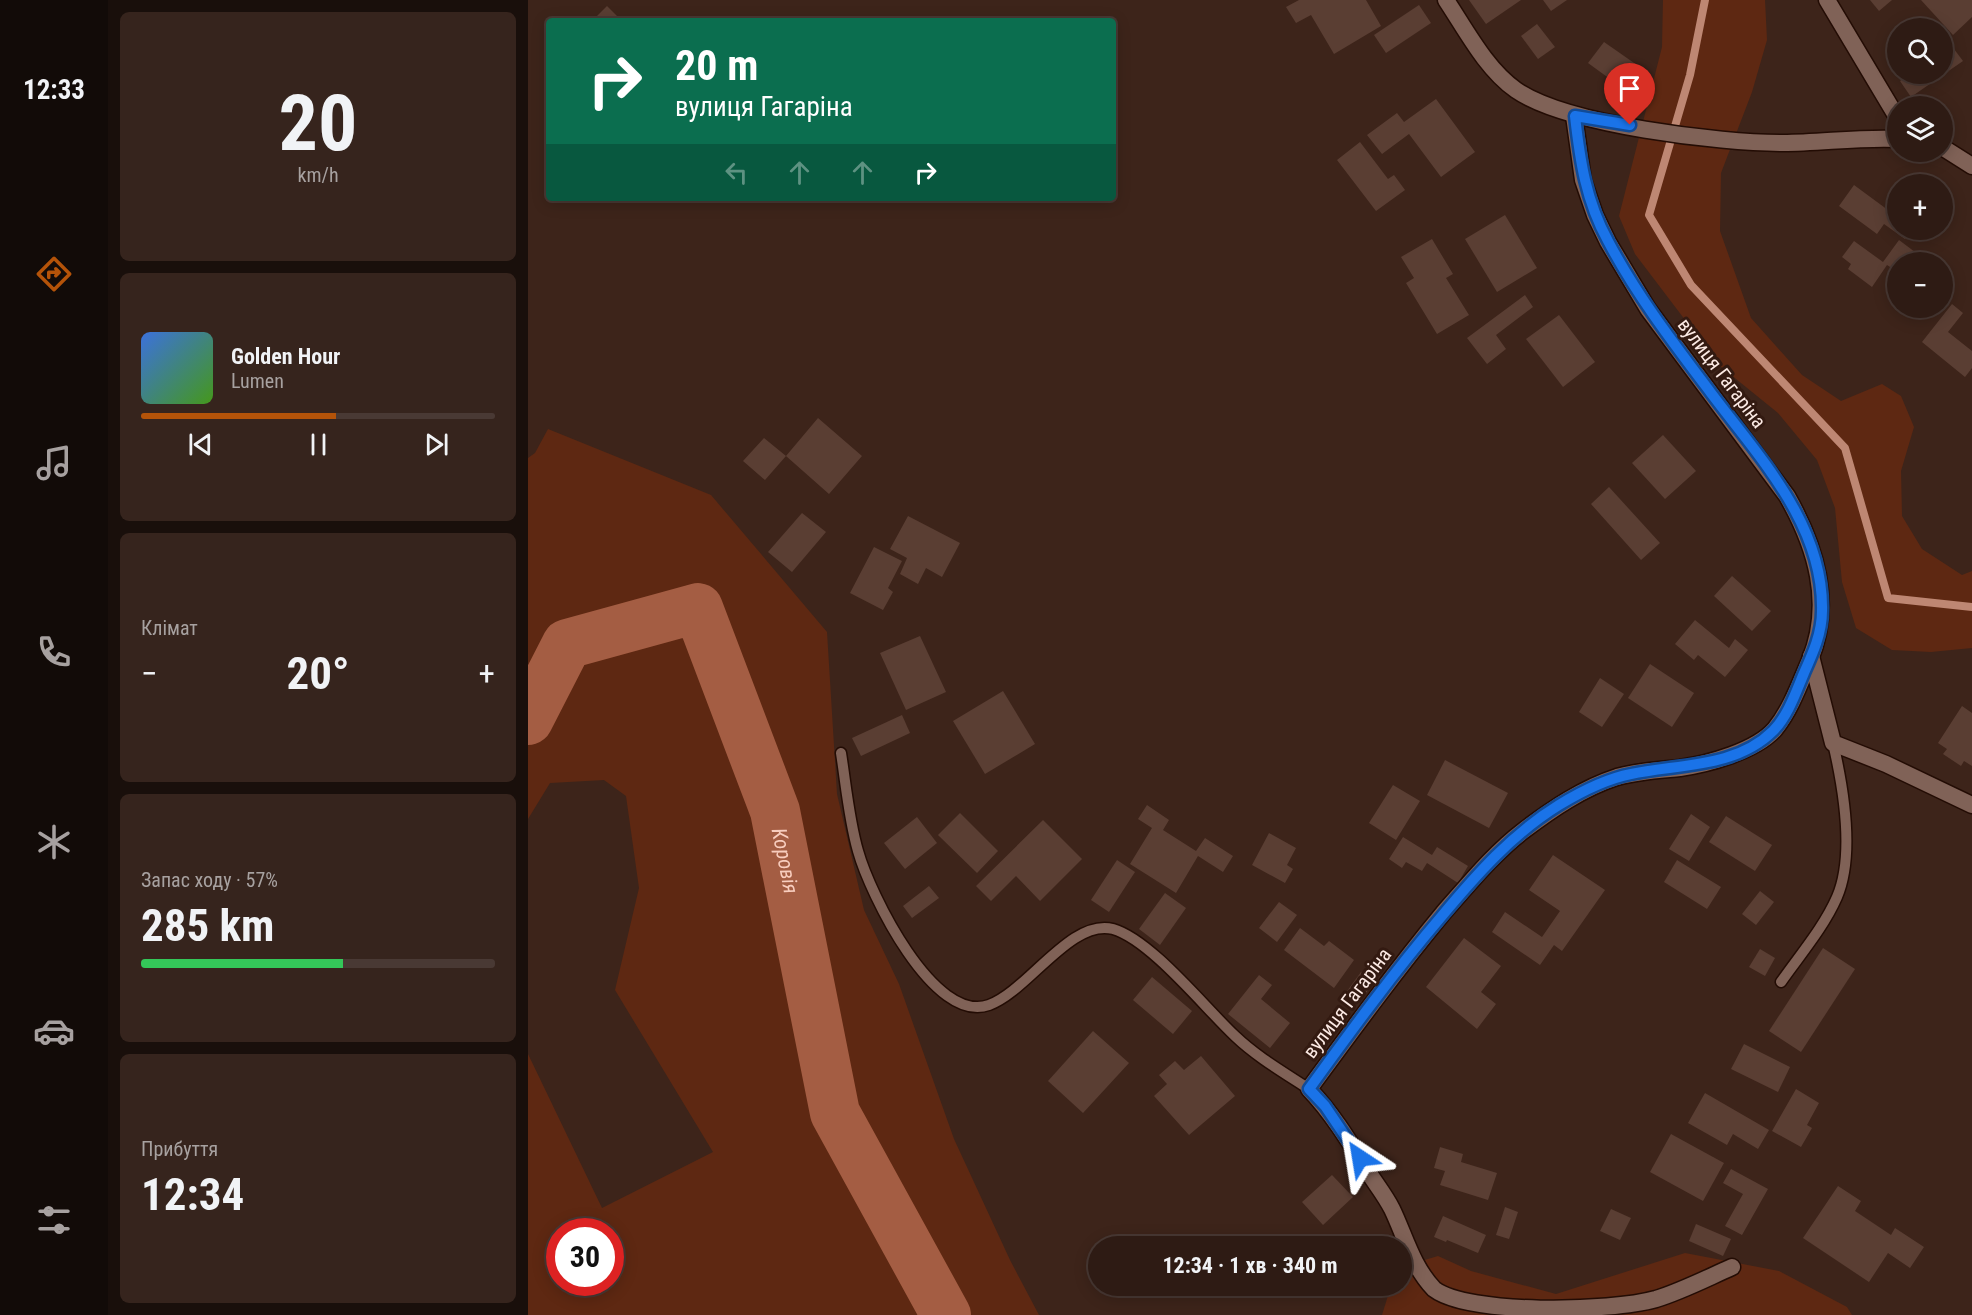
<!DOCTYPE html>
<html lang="uk">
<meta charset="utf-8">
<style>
body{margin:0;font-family:"Roboto Condensed",sans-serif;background:#36241d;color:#f1f3f6;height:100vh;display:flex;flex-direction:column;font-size:22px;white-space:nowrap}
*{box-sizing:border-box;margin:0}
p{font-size:20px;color:#a7a1a0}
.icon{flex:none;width:33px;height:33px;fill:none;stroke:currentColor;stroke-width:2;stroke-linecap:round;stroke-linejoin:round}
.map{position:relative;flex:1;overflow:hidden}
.drawer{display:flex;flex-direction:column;gap:12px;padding:12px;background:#190f0b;width:420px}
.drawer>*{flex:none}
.top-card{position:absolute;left:18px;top:18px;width:570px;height:183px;border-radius:6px;box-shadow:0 3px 15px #0003,0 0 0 2px #493934;background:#0b6e4f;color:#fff;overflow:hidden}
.controls{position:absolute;left:1359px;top:18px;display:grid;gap:12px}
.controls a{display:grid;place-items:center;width:66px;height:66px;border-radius:50%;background:#2e1b14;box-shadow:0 3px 15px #0003,0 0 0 2px #493934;font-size:30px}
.speed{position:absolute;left:18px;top:1218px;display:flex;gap:12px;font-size:30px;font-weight:700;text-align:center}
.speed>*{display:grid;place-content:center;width:78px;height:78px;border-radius:50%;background:#2e1b14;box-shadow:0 3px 15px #0003,0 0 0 2px #493934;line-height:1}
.speed .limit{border:9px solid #d22;background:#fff;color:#111}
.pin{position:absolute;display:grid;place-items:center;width:51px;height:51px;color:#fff;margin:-62px -26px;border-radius:50% 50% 50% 0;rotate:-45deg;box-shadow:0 0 6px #0007}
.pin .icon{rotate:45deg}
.me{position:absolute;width:66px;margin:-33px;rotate:327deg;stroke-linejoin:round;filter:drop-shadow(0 0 4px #0008)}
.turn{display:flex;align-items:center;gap:21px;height:126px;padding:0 30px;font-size:27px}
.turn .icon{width:78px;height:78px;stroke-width:2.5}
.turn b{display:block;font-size:42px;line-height:51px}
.lanes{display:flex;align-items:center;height:57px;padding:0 30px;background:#0003;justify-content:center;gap:30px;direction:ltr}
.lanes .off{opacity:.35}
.big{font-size:45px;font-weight:700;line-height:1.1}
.drawer .card{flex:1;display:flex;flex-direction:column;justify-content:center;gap:9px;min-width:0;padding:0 21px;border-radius:9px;background:#36241d}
.drawer .dial{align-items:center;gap:0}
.dial b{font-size:78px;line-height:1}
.song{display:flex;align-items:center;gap:18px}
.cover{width:72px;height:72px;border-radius:9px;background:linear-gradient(135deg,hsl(220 70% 55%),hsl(100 70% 35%))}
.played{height:6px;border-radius:3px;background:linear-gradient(90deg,#b45309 55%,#493934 55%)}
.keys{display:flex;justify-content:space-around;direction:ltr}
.heat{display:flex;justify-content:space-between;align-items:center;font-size:33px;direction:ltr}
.charge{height:9px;border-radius:4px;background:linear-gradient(90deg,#34c759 57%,#493934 0)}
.trip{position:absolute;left:560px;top:1236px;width:324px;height:60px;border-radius:30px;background:#2e1b14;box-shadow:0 3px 15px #0003,0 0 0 2px #493934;font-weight:700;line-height:60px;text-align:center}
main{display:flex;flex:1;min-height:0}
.dock{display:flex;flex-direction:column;width:108px;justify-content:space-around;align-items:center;background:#120b08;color:#a7a1a0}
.dock .icon{width:42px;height:42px}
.dock .on{color:#b45309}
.dock b{font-size:27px;color:#f1f3f6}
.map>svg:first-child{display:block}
.green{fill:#5e2812;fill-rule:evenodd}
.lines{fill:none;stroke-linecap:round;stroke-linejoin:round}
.stream{stroke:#be8773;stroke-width:8}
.river{stroke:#a45d43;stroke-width:50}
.building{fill:#5a3e33}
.service-casing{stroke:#230c04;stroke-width:13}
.minor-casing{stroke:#230c04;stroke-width:19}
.service{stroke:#806257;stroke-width:10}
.minor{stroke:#806257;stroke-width:16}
.route-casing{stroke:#114b97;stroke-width:15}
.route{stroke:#1a73e8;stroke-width:10}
.labels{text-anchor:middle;stroke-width:6;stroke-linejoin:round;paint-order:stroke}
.street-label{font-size:20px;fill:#fceae4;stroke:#331a11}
.water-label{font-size:21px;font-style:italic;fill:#f8cdbe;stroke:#331a11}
</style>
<main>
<nav class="dock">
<b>12:33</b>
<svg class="icon on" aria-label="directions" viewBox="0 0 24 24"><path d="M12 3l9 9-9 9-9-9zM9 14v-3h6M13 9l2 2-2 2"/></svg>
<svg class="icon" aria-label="music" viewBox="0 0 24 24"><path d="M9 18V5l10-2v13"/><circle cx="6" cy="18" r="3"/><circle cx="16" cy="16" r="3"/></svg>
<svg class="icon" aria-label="phone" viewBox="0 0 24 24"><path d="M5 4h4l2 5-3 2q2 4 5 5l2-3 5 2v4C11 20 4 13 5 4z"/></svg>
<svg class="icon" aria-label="climate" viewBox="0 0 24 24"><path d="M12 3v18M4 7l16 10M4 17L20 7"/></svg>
<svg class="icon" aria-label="car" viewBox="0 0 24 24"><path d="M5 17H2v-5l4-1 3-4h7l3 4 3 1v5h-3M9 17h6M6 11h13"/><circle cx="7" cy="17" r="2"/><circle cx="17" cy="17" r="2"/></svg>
<svg class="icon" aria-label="filters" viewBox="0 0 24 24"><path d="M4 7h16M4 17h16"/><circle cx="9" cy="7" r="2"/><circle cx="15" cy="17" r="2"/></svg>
</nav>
<section class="drawer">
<div class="card dial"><b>20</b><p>km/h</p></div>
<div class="card">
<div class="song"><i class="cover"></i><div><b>Golden Hour</b><p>Lumen</p></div></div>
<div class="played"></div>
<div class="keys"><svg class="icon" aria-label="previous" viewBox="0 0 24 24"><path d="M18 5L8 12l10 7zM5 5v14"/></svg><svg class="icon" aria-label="pause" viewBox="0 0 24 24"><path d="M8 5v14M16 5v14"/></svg><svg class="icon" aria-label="next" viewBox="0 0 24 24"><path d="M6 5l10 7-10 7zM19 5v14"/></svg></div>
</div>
<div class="card"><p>Клімат</p>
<div class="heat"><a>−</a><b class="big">20°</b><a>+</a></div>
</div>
<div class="card"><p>Запас ходу · 57%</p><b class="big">285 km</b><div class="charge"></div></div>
<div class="card"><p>Прибуття</p><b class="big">12:34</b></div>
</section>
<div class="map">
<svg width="1444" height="1315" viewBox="0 0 1444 1315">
<rect width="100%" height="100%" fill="#3d241a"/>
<!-- green -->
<g class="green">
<polygon points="1135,0 1237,0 1239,40 1224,92 1193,173 1192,231 1223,318 1274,375 1313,401 1354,384 1373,396 1386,427 1373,471 1374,516 1394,549 1434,575 1444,571 1444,648 1403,652 1364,650 1328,628 1314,582 1307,508 1289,460 1250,413 1192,366 1107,254 1091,216 1134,47"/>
<path d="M20 429 183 495 299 632 309 794 336 910 371 984 426 1139 482 1260 511 1315H0V1054L74 1208 185 1152 87 990 111 888 98 796 76 780 22 783 0 819V458L7 453ZM32 1232H82V1282H32Z"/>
<polygon points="1157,1253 1251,1271 1319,1307 1324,1315 854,1315 863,1286 873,1286 873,1267 910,1256 943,1271 1028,1294"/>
</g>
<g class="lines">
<!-- stream -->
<polyline class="stream" points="1177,0 1162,75 1121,215 1163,285 1317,448 1360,598 1444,607"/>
<!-- river -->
<path class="river" id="s1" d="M0 720 39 644 170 608 247 811 307 1113 418 1315"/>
</g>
<!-- building -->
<g class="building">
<polygon points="771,0 838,0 853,26 806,54 783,15 768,23 758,7"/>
<polygon points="941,0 993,0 958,24"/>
<polygon points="1015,0 1039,0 1023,11"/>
<polygon points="1342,0 1364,0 1351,11"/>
<polygon points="1393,0 1444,0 1444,17 1425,35"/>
<polygon points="891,5 903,23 858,53 846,35"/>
<polygon points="79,6 94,21 64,21"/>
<polygon points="1009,24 1027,47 1010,59 993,36"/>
<polygon points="1076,42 1109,65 1093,87 1060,63"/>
<polygon points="1423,45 1435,61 1383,97 1372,81 1382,74 1414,74 1414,51"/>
<polygon points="908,99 947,152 913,177 881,134 854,154 839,135 869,113 876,122"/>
<polygon points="832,142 860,179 866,175 877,190 848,211 809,160"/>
<polygon points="1326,185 1364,213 1367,210 1370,212 1370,230 1384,230 1377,239 1356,224 1349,234 1311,206"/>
<polygon points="977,215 1009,268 969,292 937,239"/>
<polygon points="904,239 925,274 918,278 941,315 909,334 878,283 886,278 873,257"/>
<polygon points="1371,240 1387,252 1379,262 1370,262 1370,272 1359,265 1344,287 1320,269 1323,264 1314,257 1326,241 1355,262"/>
<polygon points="997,295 1005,307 968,335 978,349 959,364 939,338"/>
<polygon points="1424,304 1435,313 1420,332 1444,351 1444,368 1437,377 1394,342"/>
<polygon points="1031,315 1067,362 1035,387 998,339"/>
<polygon points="290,418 334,456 301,494 258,456 237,480 215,461 236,438 258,456"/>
<polygon points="1135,435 1168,471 1137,499 1104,463"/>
<polygon points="1081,487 1132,543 1113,560 1063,504"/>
<polygon points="274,513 298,532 264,572 240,552"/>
<polygon points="380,516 432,543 414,577 398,568 390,584 372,574 379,558 362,549"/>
<polygon points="346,547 374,561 360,588 365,592 355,610 322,593"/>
<polygon points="1204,576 1243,611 1224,631 1186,596"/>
<polygon points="1167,620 1201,648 1207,639 1220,650 1197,677 1170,655 1166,660 1147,644"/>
<polygon points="392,636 418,692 378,710 352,653"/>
<polygon points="1122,664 1166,693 1144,727 1100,698"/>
<polygon points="1072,678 1096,694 1074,727 1051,712"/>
<polygon points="475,691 507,744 457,774 425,721"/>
<polygon points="1434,706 1444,713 1444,766 1436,761 1433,766 1415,754 1419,749 1410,743"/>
<polygon points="374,715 382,733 333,756 324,738"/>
<polygon points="917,760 980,793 961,828 899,795"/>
<polygon points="865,785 892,801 868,840 841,823"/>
<polygon points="619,805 641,820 635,830 668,851 677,838 705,856 695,872 670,856 648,893 602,864 624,828 610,819"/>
<polygon points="432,813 470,851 449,873 410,835"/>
<polygon points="1163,814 1182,827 1161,861 1141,849"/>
<polygon points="1198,816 1244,845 1227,871 1181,842"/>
<polygon points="389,817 409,843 377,869 356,843"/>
<polygon points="515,820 554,859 512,901 488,876 463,901 448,886"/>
<polygon points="741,833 768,848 759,865 765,869 757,883 724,865"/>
<polygon points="875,837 904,855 909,847 940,866 930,883 899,863 894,871 878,862 874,868 861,859"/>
<polygon points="1025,855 1077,890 1034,951 1026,945 1012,965 964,932 977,912 1014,937 1032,911 1001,890"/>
<polygon points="589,860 607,872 581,912 563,900"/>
<polygon points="1149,860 1193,887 1179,909 1136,882"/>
<polygon points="401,886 411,898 384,918 375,906"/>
<polygon points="1232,891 1246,902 1228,925 1214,914"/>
<polygon points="637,893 658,908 632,945 611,929"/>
<polygon points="751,902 769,915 749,942 731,928"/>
<polygon points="772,928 796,946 801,941 826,960 806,988 756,950"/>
<polygon points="936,938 973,966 953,992 968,1004 949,1029 898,987"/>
<polygon points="1295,948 1327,969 1273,1052 1241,1031"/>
<polygon points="1232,949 1247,958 1237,976 1221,967"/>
<polygon points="833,972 846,982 830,1004 817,994"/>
<polygon points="731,975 744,985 733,999 762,1023 742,1048 700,1014"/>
<polygon points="624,977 664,1011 645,1034 605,1000"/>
<polygon points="565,1031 601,1063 555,1113 520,1081"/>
<polygon points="1216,1044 1262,1067 1250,1092 1203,1069"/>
<polygon points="673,1056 707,1096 661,1135 626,1096 639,1084 631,1075 647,1061 656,1070"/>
<polygon points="1268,1089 1291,1103 1279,1125 1284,1128 1273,1147 1244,1131"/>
<polygon points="1177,1093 1241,1130 1230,1149 1205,1134 1199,1145 1160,1123"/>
<polygon points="1143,1134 1196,1163 1175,1201 1122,1172"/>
<polygon points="912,1147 935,1154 933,1162 969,1173 960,1200 912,1185 917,1171 906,1168"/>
<polygon points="1203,1169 1240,1189 1214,1235 1197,1226 1215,1194 1195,1183"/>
<polygon points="804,1175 825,1197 795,1225 774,1202"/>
<polygon points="1310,1186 1333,1201 1327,1211 1363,1235 1367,1228 1396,1247 1382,1268 1360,1253 1341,1282 1275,1238"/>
<polygon points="977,1207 990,1212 981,1239 968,1235"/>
<polygon points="1083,1209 1103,1218 1092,1240 1072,1231"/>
<polygon points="915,1216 958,1235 950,1253 919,1240 918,1242 906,1237"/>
<polygon points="1168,1224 1203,1239 1195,1256 1161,1241"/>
</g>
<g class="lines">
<defs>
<g id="service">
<path d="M313 753C318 785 321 820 330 851 342 894 406 1025 461 1005 500 991 543 918 585 929 623 940 677 1008 707 1036 729 1057 755 1072 781 1089"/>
<path d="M1253 982C1272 955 1296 927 1309 897 1327 855 1315 786 1305 743"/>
</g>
<g id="minor">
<path d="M918 0C938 30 958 69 988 90 1039 125 1192 143 1255 143 1293 143 1331 137 1370 139"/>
<polyline points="1299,0 1370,119"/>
<path d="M1046 116 1055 180 1067 215 1080 242 1120 309 1259 496C1288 547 1305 603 1282 660 1272 683 1263 709 1247 729 1228 751 1180 764 1152 768 1131 770 1110 771 1089 777 1055 788 1024 809 995 831 965 854 941 884 916 912 869 969 825 1029 781 1089 804 1113 821 1141 839 1170 847 1183 857 1195 864 1209 877 1236 884 1266 906 1289 940 1315 1082 1312 1128 1299 1154 1291 1179 1278 1204 1267"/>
<polyline points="1414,147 1444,166"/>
<polyline points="1283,656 1305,743 1358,764 1444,805"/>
</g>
</defs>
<!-- service casing -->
<use href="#service" class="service-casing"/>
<!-- minor casing -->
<use href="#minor" class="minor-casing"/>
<!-- service -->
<use href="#service" class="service"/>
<!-- minor -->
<use href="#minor" class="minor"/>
</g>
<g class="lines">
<defs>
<path id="route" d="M832 1158 797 1106 781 1089C823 1031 866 972 913 917 948 875 984 834 1031 805 1054 791 1077 779 1103 774 1150 764 1208 768 1245 731 1260 716 1268 692 1276 673 1285 653 1294 633 1294 611 1296 525 1231 457 1183 393 1146 344 1109 296 1080 241 1058 201 1052 161 1047 116L1102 125"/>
</defs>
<!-- route casing -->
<use href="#route" class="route-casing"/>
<!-- route -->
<use href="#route" class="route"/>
</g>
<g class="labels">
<!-- street labels -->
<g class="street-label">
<text transform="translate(1194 373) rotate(53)" y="7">вулиця Гагаріна</text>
<text transform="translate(819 1003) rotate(-53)" y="7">вулиця Гагаріна</text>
</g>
<!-- water labels -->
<g class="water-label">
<text dy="7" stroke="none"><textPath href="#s1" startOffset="489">Коровія</textPath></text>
</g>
</g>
</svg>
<div class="controls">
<a><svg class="icon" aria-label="search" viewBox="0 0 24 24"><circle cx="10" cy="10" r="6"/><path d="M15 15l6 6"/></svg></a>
<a><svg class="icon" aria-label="layers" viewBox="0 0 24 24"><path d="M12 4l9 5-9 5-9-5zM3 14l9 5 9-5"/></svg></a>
<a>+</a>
<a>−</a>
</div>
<div class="speed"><div class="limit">30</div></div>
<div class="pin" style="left:1102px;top:125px;background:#d93025"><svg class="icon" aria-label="arrive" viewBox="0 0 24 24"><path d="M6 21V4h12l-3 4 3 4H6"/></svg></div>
<svg class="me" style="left:832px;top:1158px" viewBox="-20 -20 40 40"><path d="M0-17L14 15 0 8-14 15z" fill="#1a73e8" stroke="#fff" stroke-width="4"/></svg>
<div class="trip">12:34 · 1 хв · 340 m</div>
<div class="top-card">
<div class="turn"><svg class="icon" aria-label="right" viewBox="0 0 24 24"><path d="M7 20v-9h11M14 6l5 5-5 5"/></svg><div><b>20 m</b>вулиця Гагаріна</div></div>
<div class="lanes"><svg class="icon off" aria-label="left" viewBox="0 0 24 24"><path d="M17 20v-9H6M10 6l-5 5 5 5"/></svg><svg class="icon off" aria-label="ahead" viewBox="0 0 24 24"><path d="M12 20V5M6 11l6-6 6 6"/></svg><svg class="icon off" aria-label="ahead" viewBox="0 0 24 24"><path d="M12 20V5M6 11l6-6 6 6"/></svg><svg class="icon" aria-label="right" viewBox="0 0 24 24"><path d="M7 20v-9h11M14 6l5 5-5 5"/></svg></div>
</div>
</div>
</main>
